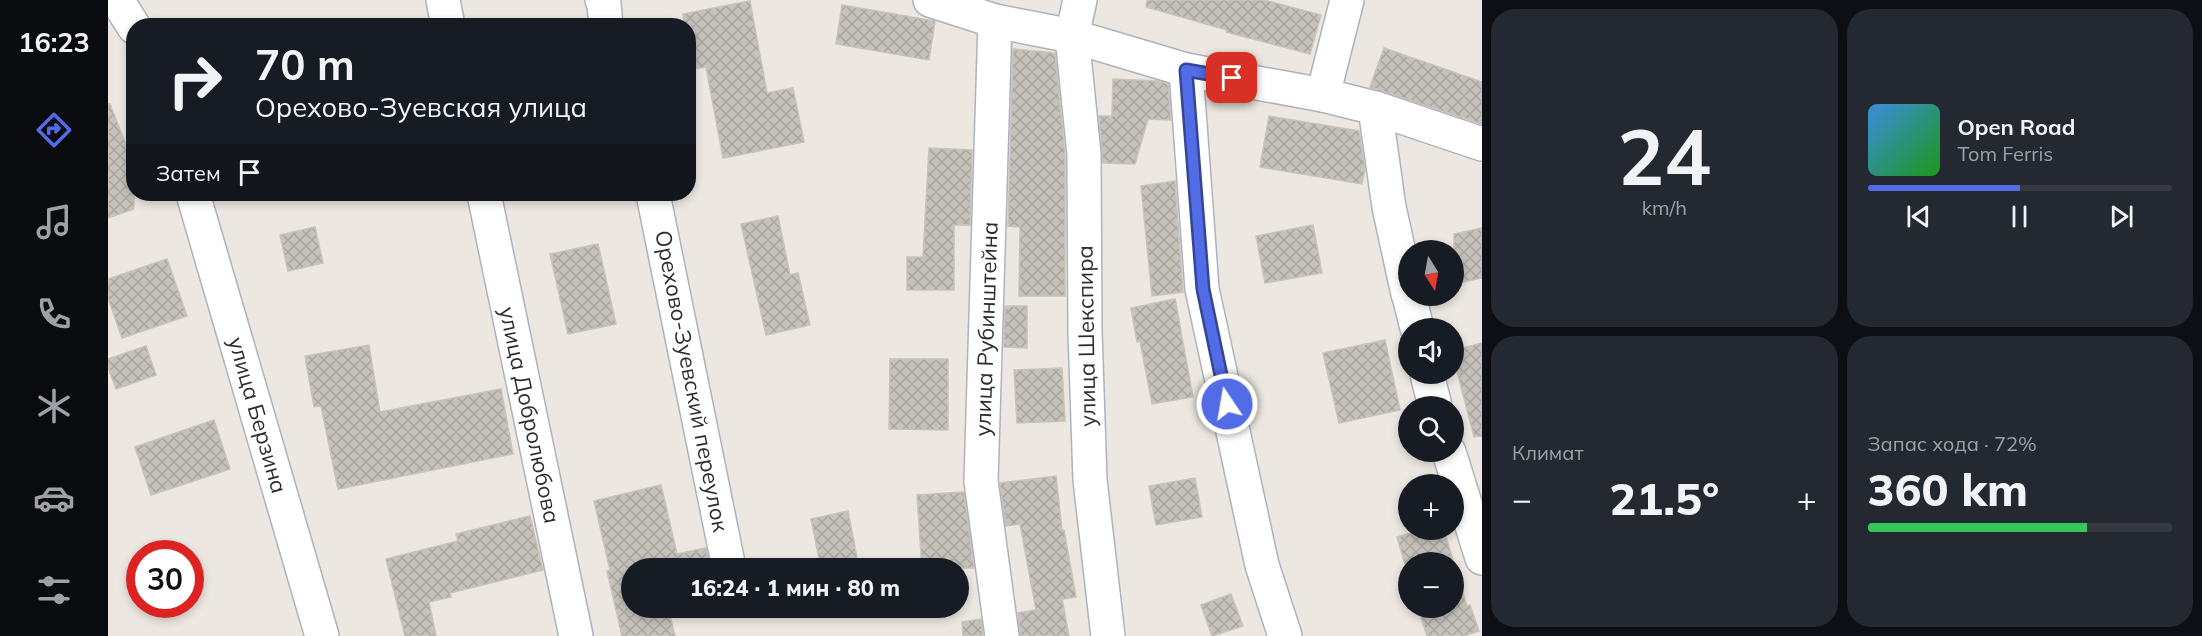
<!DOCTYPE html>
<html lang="ru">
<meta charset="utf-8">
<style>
body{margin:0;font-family:Mulish,sans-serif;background:#242831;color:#f1f3f6;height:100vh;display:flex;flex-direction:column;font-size:22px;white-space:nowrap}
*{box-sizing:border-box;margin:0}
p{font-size:20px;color:#9ea1a6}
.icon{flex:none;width:33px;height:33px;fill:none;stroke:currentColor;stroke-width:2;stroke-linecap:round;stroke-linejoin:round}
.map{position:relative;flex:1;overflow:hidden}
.drawer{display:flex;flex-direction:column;gap:9px;padding:9px;background:#0d0f14;width:720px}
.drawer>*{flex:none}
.banner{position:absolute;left:18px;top:18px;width:570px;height:183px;border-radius:24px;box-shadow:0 3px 9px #0003;background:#171b24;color:#f1f3f6;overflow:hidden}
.needle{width:39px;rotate:169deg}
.controls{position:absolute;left:1290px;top:240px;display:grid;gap:12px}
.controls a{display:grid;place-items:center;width:66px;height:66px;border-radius:50%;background:#171b24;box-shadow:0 3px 9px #0003;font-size:30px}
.speed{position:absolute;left:18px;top:540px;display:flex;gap:12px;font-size:30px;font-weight:700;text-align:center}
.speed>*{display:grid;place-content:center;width:78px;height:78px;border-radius:50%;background:#171b24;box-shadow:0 3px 9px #0003;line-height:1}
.speed .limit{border:9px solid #d22;background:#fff;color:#111}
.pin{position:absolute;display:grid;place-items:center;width:51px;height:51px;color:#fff;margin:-26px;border-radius:12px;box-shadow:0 3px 9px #0006}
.me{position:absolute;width:66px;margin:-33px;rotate:348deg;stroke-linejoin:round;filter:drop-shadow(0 0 4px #0008)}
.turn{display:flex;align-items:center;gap:21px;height:126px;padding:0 30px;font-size:27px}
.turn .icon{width:78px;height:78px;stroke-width:2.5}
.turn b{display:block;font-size:42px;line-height:51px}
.then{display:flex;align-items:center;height:57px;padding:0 30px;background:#0003;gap:12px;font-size:22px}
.big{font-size:45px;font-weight:800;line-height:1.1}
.drawer .card{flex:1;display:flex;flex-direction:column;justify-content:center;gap:9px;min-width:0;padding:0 21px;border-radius:24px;background:#242831}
.drawer .dial{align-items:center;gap:0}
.dial b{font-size:78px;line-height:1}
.song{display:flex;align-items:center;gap:18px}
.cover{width:72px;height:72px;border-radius:9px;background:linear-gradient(135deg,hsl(210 70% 55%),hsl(120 70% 35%))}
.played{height:6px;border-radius:3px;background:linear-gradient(90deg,#526be7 50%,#363941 50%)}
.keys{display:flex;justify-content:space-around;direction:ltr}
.heat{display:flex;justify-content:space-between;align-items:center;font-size:33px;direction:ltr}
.charge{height:9px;border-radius:4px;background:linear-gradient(90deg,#34c759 72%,#363941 0)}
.drawer .tiles{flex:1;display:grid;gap:9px;grid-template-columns:repeat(2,1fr)}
.trip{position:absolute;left:513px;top:558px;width:348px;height:60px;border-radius:30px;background:#171b24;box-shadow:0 3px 9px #0003;font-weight:800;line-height:60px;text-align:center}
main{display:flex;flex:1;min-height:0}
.tabs{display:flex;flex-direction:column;width:108px;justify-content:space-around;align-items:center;background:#090b0e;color:#9ea1a6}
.tabs .icon{width:42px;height:42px}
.tabs .on{color:#526be7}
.tabs b{font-size:27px;color:#f1f3f6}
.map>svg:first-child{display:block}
.building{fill:url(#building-cross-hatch);stroke:#c8c3ba;stroke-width:1.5}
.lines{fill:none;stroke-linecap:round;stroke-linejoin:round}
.street-casing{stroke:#b0b2bb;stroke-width:36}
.secondary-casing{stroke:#b0b2bb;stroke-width:36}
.street{stroke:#fff;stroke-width:33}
.secondary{stroke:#fff;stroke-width:33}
.route-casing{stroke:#354696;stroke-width:15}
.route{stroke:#526be7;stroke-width:10}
.labels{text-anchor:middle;stroke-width:5;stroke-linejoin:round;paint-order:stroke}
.street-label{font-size:22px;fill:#2c2c2c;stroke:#fff}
</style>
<main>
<nav class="tabs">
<b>16:23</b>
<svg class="icon on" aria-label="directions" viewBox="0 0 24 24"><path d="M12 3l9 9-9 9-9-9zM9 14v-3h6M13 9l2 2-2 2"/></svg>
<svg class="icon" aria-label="music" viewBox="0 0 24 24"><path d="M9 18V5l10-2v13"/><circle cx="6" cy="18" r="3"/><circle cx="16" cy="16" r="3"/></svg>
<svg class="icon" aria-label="phone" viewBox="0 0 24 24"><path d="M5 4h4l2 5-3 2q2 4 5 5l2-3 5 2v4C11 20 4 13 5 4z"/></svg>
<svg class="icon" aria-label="climate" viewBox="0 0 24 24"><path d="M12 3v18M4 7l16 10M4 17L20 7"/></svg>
<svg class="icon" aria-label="car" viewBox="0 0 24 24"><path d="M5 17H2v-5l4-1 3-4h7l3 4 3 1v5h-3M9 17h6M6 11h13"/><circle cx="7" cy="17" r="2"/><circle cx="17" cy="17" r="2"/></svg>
<svg class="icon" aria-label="filters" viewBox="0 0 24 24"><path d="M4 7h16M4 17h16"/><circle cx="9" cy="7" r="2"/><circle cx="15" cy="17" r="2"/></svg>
</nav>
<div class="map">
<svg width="1374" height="636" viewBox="0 0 1374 636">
<defs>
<pattern id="building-cross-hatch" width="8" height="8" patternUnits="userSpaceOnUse" patternTransform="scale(1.5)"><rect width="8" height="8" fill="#c5c1bb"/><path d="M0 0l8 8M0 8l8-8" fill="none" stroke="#a9a6a1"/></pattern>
</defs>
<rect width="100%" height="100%" fill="#ece7e0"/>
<!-- building -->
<g class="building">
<polygon points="1039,0 1156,0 1213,15 1202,54 1118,32 1119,30 1038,7"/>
<polygon points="642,1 659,93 685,88 696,142 615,158 598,67 585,69 580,44 580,26 577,26 575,14"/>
<polygon points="734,5 827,21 821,60 728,44"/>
<polygon points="1276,48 1374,82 1374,124 1262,87"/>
<polygon points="905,49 947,53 957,155 957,296 911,296 912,227 900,226"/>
<polygon points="1005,79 1050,81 1060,84 1063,120 1040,119 1027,164 995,163 991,116 1004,116"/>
<polygon points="0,104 2,104 26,165 26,209 0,218"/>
<polygon points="1161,116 1251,131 1257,169 1254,184 1152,167"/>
<polygon points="821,148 864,150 862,225 846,225 846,290 799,290 799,257 815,257"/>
<polygon points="1067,181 1075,292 1044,296 1033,186"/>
<polygon points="670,216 682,275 690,273 702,325 658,335 633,224"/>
<polygon points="1205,225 1214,273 1157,283 1148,236"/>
<polygon points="207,227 215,263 180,271 172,235"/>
<polygon points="1374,228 1374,278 1346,284 1346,234"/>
<polygon points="490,244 508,324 460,334 442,254"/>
<polygon points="59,259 79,316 14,338 0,298 0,279"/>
<polygon points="1067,299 1085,397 1044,404 1032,341 1029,342 1023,308"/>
<polygon points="897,306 919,306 919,348 896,347"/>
<polygon points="1277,340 1292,410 1231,423 1215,353"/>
<polygon points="1374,343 1374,436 1366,437 1346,360 1346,350"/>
<polygon points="261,345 272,412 393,389 405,454 230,489 213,406 206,407 197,356"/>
<polygon points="38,346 48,375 8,389 0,367 0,359"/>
<polygon points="782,359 840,359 840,430 781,429"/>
<polygon points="954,368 957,421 909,423 906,370"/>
<polygon points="106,420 122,469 43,495 27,447"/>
<polygon points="948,476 954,530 956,530 968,597 954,599 961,636 912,636 910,613 928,610 912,524 898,526 892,483"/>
<polygon points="1087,478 1094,517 1048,525 1041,486"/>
<polygon points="553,485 569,554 598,548 602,568 524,568 524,608 560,608 567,636 514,636 499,571 502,570 486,501"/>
<polygon points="856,492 866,568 814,568 809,495"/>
<polygon points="740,511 751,568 713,568 703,519"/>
<polygon points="422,516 435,570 342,593 343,597 321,602 328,636 297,636 278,559 350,541 348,534"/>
<polygon points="1313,530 1336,530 1359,606 1362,605 1371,631 1356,636 1319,636 1310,608 1346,608 1346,562 1300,562 1300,575 1289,537"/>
<polygon points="1123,594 1135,626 1104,636 1093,605"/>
<polygon points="873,619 875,636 855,636 854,622"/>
</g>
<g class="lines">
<defs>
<g id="street">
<polyline points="335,0 340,26"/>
<polyline points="494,0 496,4 498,26"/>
<polyline points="822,0 887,21 964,36 1078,70 1215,95 1267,108 1374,144"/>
<polyline points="972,0 964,36 976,154 977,331 982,480 1000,636"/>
<polyline points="887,21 873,481 894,636"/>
<polyline points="1078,70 1094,289 1154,565 1177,636"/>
<polyline points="1215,95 1239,0"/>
<polyline points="1267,108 1281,207 1300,294"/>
<polyline points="376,194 468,636"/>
<polyline points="545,194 621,568"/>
<polyline points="1301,296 1309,328"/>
<polyline points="1319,374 1327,406"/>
<polyline points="1341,452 1374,558"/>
</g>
<g id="secondary">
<polyline points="9,0 26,27"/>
<polyline points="85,194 214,636"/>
</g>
</defs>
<!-- street casing -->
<use href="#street" class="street-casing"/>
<!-- secondary casing -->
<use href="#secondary" class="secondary-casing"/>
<!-- street -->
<use href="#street" class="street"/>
<!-- secondary -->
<use href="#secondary" class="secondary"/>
</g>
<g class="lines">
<defs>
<polyline id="route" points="1119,404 1095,289 1078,70 1124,78"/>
</defs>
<!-- route casing -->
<use href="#route" class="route-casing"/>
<!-- route -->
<use href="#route" class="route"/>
</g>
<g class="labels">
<!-- street labels -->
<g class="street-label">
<text transform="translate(878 329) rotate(-88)" y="8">улица Рубинштейна</text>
<text transform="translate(978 336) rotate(-91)" y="8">улица Шекспира</text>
<text transform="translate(584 381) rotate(79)" y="8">Орехово-Зуевский переулок</text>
<text transform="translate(150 415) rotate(74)" y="8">улица Берзина</text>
<text transform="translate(422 415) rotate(78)" y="8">улица Добролюбова</text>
</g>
</g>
</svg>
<div class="controls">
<a><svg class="needle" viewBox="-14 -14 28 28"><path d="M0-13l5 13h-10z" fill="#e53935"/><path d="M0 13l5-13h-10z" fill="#9ea1a6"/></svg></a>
<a><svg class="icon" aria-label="sound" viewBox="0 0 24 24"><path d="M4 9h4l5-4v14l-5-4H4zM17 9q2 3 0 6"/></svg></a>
<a><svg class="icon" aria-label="search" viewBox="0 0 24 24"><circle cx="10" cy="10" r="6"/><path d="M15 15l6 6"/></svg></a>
<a>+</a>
<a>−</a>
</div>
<div class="speed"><div class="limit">30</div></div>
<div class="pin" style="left:1124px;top:78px;background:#d93025"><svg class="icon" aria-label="arrive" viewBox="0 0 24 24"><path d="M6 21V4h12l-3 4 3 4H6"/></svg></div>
<svg class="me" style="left:1119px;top:404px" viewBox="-20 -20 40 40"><circle r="17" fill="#526be7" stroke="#fff" stroke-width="3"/><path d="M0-11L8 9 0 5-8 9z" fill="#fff"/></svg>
<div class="trip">16:24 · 1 мин · 80 m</div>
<div class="banner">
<div class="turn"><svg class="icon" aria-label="right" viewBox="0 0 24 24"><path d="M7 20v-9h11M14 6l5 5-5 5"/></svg><div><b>70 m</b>Орехово-Зуевская улица</div></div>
<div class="then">Затем<svg class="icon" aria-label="arrive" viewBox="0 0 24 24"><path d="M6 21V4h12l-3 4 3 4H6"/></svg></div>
</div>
</div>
<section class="drawer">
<div class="tiles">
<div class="card dial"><b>24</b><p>km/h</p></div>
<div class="card">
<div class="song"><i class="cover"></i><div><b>Open Road</b><p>Tom Ferris</p></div></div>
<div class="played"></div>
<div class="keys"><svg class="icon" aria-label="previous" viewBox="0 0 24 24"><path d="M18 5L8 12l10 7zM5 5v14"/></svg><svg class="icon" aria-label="pause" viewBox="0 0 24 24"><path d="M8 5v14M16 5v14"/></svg><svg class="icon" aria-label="next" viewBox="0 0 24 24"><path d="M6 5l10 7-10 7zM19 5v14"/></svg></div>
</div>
<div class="card"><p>Климат</p>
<div class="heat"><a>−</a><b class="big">21.5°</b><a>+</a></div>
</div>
<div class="card"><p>Запас хода · 72%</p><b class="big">360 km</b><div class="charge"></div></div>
</div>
</section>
</main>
